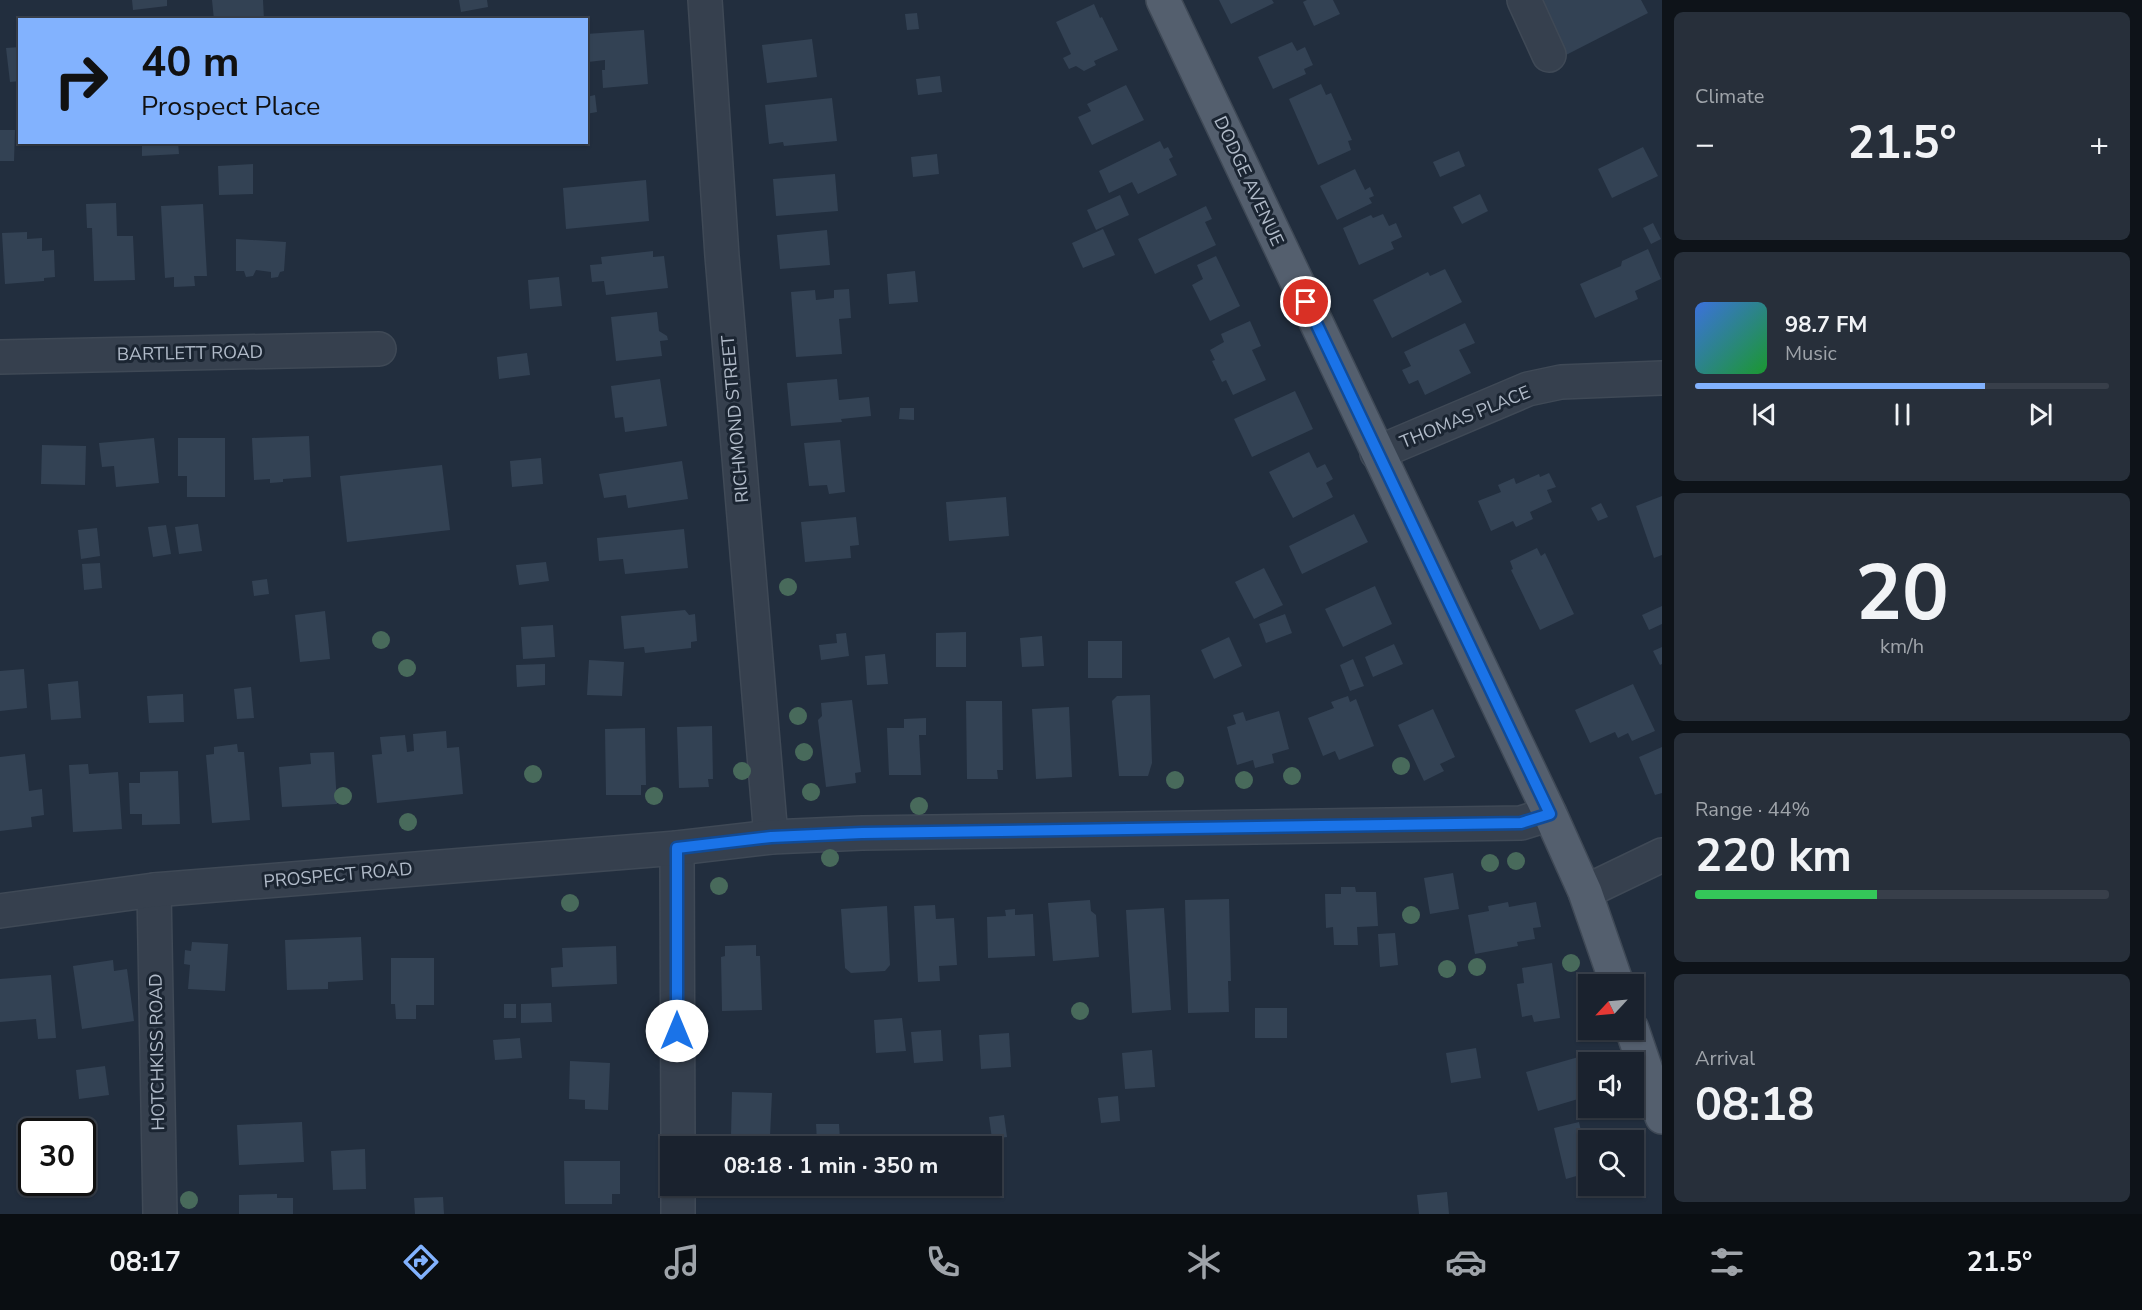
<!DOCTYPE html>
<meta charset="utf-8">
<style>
body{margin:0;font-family:"Nunito Sans",sans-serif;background:#272f3a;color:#f1f3f6;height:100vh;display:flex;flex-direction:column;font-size:22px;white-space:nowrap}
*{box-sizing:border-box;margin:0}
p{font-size:20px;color:#9fa4aa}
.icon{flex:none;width:33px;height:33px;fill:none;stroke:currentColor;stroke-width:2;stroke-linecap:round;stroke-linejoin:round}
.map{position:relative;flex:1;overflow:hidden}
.side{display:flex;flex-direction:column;gap:12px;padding:12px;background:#0e1319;width:480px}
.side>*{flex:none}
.guide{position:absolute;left:18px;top:18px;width:570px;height:126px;border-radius:0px;box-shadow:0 2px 4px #0004,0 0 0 2px #383f4a;background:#82b2fe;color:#111;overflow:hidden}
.needle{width:39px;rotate:244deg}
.tools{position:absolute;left:1578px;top:974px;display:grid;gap:12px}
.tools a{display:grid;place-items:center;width:66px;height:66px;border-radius:0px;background:#1a222e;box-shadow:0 2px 4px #0004,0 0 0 2px #383f4a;font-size:30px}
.speed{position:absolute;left:18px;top:1118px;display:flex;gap:12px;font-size:30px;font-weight:700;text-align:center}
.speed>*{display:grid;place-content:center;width:78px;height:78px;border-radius:50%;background:#1a222e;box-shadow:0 2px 4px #0004,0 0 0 2px #383f4a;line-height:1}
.speed .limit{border:3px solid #111;border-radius:9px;background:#fff;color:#111}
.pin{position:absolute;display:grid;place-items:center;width:51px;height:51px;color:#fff;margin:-26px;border:3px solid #fff;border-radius:50%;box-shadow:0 2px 6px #0007}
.me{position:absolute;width:66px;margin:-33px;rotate:0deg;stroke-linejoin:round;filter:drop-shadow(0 0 4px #0008)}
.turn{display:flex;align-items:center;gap:21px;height:126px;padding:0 24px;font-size:27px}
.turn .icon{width:78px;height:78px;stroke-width:2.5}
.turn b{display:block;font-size:42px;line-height:51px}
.big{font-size:45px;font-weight:700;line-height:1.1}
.side .tile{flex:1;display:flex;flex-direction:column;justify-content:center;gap:9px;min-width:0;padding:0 21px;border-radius:9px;background:#272f3a}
.side .dial{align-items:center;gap:0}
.dial b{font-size:78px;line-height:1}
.song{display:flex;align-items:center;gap:18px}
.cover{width:72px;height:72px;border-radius:9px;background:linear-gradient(135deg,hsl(220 70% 55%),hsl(130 70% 35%))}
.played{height:6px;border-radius:3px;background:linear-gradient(90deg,#82b2fe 70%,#383f4a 70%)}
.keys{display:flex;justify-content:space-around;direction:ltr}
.heat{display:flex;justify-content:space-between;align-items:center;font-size:33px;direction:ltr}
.charge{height:9px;border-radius:4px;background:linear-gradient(90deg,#34c759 44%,#383f4a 0)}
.trip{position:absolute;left:660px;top:1136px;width:342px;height:60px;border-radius:0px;background:#1a222e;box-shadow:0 2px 4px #0004,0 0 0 2px #383f4a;font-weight:700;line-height:60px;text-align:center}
.menu{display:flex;height:96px;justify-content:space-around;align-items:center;background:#0a0e12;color:#9fa4aa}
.menu .icon{width:42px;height:42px}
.menu .on{color:#82b2fe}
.menu b{font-size:27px;color:#f1f3f6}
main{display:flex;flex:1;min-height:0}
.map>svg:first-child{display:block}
.building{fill:#334254}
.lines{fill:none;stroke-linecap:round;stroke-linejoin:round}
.minor-casing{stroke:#3f4956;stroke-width:36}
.major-casing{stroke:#3f4956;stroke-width:36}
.minor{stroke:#36404e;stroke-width:33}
.major{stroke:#545f6e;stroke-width:33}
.tree{fill:#486a5b}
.route-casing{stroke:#114b97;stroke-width:15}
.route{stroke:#1a73e8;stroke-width:10}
.labels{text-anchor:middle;stroke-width:6;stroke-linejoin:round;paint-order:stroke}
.street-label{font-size:18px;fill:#b1bbc9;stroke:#1b2532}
</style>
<main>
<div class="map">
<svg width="1662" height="1214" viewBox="0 0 1662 1214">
<rect width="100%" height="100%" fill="#222e3e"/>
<!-- building -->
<g class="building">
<polygon points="132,0 167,0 167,6 133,10"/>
<polygon points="212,0 263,0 264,20 214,20"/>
<polygon points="459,0 487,0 488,7 461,12"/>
<polygon points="1219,0 1272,0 1274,3 1231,24"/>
<polygon points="1307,0 1333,0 1340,14 1314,26 1303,2"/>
<polygon points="1538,0 1641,0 1648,13 1566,55"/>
<polygon points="1094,4 1100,18 1102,17 1118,50 1094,61 1096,65 1084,71 1076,66 1069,69 1063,58 1071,54 1056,22"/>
<polygon points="917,13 919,29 907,30 905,14"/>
<polygon points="644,30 648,84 603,88 602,70 605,70 605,60 588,62 586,34"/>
<polygon points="812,39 817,77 767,83 762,45"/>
<polygon points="1292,42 1297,51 1305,47 1313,65 1304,69 1306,74 1273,89 1258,57"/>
<polygon points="20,47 20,81 10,82 6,48"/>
<polygon points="940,76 942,92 918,95 916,79"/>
<polygon points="1321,84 1326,95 1331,93 1352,140 1348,141 1351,150 1318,165 1289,99"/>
<polygon points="1126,85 1144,120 1092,145 1078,117 1091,111 1087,104"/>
<polygon points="595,95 597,112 586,114 586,97"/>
<polygon points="832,98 837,141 784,146 783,142 769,144 765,105"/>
<polygon points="0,130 15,130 14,161 0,161"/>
<polygon points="1160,141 1164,149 1168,147 1173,157 1169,159 1177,175 1138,194 1132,182 1109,193 1099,171"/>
<polygon points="142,142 178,142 179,154 142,156"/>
<polygon points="1643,147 1658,176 1612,198 1598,169"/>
<polygon points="1459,151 1465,166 1440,177 1433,162"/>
<polygon points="937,154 939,174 913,177 911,157"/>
<polygon points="253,164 253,194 219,195 218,166"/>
<polygon points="1355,169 1365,190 1370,187 1374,196 1369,198 1372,203 1337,220 1320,186"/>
<polygon points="835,174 838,211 776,216 773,179"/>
<polygon points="646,180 649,221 566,229 563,188"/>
<polygon points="1480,194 1488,211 1462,224 1453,207"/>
<polygon points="1120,195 1129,215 1096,230 1087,210"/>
<polygon points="116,203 117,236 133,236 135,280 94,281 92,228 87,228 86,204"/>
<polygon points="203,204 207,276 194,276 195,286 174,287 174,277 165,278 161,206"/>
<polygon points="1206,206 1212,219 1205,222 1216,245 1155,274 1138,239"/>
<polygon points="1383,214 1389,226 1396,223 1402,237 1391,242 1394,249 1359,265 1343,228 1371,215 1373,218"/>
<polygon points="1653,223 1661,239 1651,244 1643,228"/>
<polygon points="1103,229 1115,255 1083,268 1072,243"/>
<polygon points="827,230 830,265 780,269 777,235"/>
<polygon points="27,232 27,239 42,238 42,251 54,250 55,277 44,278 44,281 5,284 2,233"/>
<polygon points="236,239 286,242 284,271 280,272 278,277 271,278 271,272 256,270 253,276 246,277 244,271 236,271"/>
<polygon points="1648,249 1661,279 1635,291 1638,299 1595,318 1580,284 1621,266 1622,261"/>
<polygon points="653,251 653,257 664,256 668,288 606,295 604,281 592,282 590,265 602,264 601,257"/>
<polygon points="1216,256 1240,306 1210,321 1192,285 1203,279 1197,265"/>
<polygon points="1445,269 1462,302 1392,338 1373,300 1428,272 1430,276"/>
<polygon points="915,271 918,302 889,304 887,274"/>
<polygon points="559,277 562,306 530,309 528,280"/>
<polygon points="849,289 851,318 839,319 842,354 796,357 791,292 815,290 816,300 834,298 834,290"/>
<polygon points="657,312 659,331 667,336 668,340 660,341 662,356 616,361 611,317"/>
<polygon points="1250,321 1261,346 1252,350 1266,380 1233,395 1226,380 1222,382 1212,361 1215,360 1210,350 1224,342 1221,334"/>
<polygon points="1465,323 1475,343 1459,350 1471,373 1425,395 1418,380 1409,384 1402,370 1411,366 1404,352"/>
<polygon points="527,353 530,375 499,379 497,357"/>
<polygon points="660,379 667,426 625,432 623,417 615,418 611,386"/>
<polygon points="837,379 839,400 869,397 871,416 841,419 842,422 791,426 787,383"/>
<polygon points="1295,391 1313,429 1252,457 1234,419"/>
<polygon points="900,408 914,408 914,420 899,419"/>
<polygon points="309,436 311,477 283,479 283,482 270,483 270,479 254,480 252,438"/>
<polygon points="154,438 159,483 116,487 114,466 102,467 99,443"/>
<polygon points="178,438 225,438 225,497 187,497 187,476 178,476"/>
<polygon points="840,440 845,492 829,494 827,485 809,486 804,443"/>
<polygon points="42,445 86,446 85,485 41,484"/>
<polygon points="1309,452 1317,468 1325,464 1333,479 1326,483 1333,497 1293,518 1269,472"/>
<polygon points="541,458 543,484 512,487 510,461"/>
<polygon points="682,461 688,499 628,508 626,495 604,498 599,474"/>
<polygon points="442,465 450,530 347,542 340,476"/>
<polygon points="1549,473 1556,487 1547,490 1552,502 1530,512 1533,519 1516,527 1513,521 1491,531 1478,501 1501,492 1498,485 1514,478 1516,484 1539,474 1540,477"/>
<polygon points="1662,496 1662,555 1654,558 1636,506"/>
<polygon points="1006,497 1009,536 949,541 946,502"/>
<polygon points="1601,503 1608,517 1598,521 1591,508"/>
<polygon points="1354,514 1368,542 1302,574 1289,546"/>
<polygon points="856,517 859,545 850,546 851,558 805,562 801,522"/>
<polygon points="198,524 202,551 179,554 175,527"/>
<polygon points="166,525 171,554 153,557 148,527"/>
<polygon points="97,528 100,556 81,559 78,530"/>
<polygon points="684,529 688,568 625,574 623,559 599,561 597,538"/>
<polygon points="1537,548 1541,556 1545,553 1574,614 1540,630 1511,570 1513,569 1510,561"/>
<polygon points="546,562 549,581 519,585 516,565"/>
<polygon points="100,563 102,588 84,590 82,564"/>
<polygon points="1264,568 1283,605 1254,619 1235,582"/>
<polygon points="267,579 269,594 254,596 252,581"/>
<polygon points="1375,586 1392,624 1343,647 1325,609"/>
<polygon points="1662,606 1662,624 1649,630 1642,615"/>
<polygon points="685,610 689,615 695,614 697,641 691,642 691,648 645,653 644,647 624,649 621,616"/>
<polygon points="325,611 330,659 300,662 295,615"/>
<polygon points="1285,614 1292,633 1266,643 1259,624"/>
<polygon points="553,625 555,657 523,659 521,627"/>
<polygon points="966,632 966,667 936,667 936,633"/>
<polygon points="846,633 849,656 821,660 819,645 837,643 836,634"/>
<polygon points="1042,636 1044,666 1022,667 1020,638"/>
<polygon points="1229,637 1242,666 1214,679 1201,650"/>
<rect x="1088" y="641" width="34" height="37"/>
<polygon points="1394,644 1403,664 1373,677 1365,657"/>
<polygon points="1662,647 1662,664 1660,665 1653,651"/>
<polygon points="885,654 888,684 867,685 865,656"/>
<polygon points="1353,659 1364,686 1350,691 1340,665"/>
<polygon points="589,660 624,662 622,696 587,695"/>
<polygon points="545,664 545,685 517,687 516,665"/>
<polygon points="24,669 27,708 0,711 0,671"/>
<polygon points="78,681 81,718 51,720 48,684"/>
<polygon points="1633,684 1655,731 1632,741 1628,733 1618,738 1615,732 1590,743 1575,710"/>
<polygon points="251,687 254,718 237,719 234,689"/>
<polygon points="183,694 184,722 149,723 147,696"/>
<polygon points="1150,695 1152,763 1148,776 1119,776 1112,701 1117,696"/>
<polygon points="1348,696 1350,702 1356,699 1374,746 1339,760 1335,751 1323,756 1308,718 1334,708 1331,702"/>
<polygon points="852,700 861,772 855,773 856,783 826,787 818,720 822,716 821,703"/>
<polygon points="966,701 1002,701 1003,770 997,770 998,779 967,779"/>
<polygon points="1069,707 1072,777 1036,779 1032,709"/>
<polygon points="1433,709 1455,757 1440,764 1444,771 1424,781 1398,725"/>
<polygon points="1279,711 1289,749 1272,754 1274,763 1255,768 1253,760 1237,765 1227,727 1236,724 1233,715 1243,712 1246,721"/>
<polygon points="926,718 926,735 919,735 921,775 889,775 887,728 904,728 904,719"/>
<polygon points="712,726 713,779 708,779 709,787 679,788 677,727"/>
<polygon points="645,728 646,785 641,785 641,795 606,795 605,729"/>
<polygon points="446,731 447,748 459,747 463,794 377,803 372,755 382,754 380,737 405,735 407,752 414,751 413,734"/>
<polygon points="237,744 238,752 244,752 250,820 212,823 206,755 214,754 214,747"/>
<polygon points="1662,747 1662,793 1655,795 1639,757"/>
<polygon points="334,752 337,804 282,807 279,767 311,764 310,753"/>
<polygon points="25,754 29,791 42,789 44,815 31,817 32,827 0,831 0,757"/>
<polygon points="88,764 89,774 118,772 122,829 73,832 69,765"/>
<polygon points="178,771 180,824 142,825 142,814 130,814 129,783 140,783 140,772"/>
<polygon points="1453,873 1459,909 1430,914 1424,878"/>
<polygon points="1341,887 1355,887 1356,892 1376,892 1378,926 1357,927 1358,945 1334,945 1333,927 1326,928 1325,894 1341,894"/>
<polygon points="1229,899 1231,981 1228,981 1229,1012 1188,1013 1185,900"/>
<polygon points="1090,900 1091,911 1096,915 1099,957 1053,961 1048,903"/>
<polygon points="1508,902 1509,907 1536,902 1541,927 1533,928 1535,939 1517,942 1518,946 1475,954 1468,915 1489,911 1488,906"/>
<polygon points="935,905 936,919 954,918 957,965 939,966 940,981 918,982 914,906"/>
<polygon points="887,906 890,965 885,971 851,973 845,968 841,909"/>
<polygon points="1164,908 1171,1010 1132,1013 1126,910"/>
<polygon points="1015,909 1015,915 1033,914 1035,956 988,958 987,917 1006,916 1005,910"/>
<polygon points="1395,933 1398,965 1380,967 1378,934"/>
<polygon points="361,937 363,980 328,982 328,989 287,990 285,940"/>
<polygon points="192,942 228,944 225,991 188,989 190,965 184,964 185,950 191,951"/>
<polygon points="756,945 756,956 760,956 762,1010 722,1011 721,957 725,956 725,946"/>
<polygon points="616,946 617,984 552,987 551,968 563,967 562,948"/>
<polygon points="391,958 434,958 434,1005 416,1005 416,1019 396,1019 395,1004 391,1004"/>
<polygon points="113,960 114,971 127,969 134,1021 82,1029 73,966"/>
<polygon points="1552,963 1560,1018 1534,1022 1532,1015 1522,1017 1517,984 1524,983 1522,968"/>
<polygon points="51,975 56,1038 38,1039 36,1019 0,1022 0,979"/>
<polygon points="551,1003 552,1022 521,1023 521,1004"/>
<rect x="504" y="1004" width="12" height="14"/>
<rect x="1255" y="1008" width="32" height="30"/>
<polygon points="902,1018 906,1051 876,1053 874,1020"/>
<polygon points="941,1030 943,1061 914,1063 911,1032"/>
<polygon points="1009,1033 1011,1067 981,1069 979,1035"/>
<polygon points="520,1038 522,1058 495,1060 493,1040"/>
<polygon points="1476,1048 1481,1078 1451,1083 1446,1053"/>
<polygon points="1152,1050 1155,1087 1125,1089 1122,1053"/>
<polygon points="1582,1056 1588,1078 1588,1096 1538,1111 1526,1072"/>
<polygon points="570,1061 610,1063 608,1110 585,1109 585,1100 569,1099"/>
<polygon points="105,1066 109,1095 79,1099 76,1070"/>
<polygon points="732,1092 772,1093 770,1137 731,1136"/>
<polygon points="1118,1096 1120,1121 1101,1123 1098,1098"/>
<polygon points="1004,1115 1007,1137 992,1139 989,1117"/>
<polygon points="302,1122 304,1162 239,1165 237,1125"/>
<polygon points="1579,1122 1584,1144 1588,1143 1588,1178 1584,1179 1580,1175 1566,1179 1554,1128"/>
<polygon points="816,1124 839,1124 840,1140 817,1141"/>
<polygon points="365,1149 366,1189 333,1190 331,1151"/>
<polygon points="564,1161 620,1161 620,1194 612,1194 612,1204 565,1204"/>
<rect x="731" y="1185" width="41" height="7"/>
<polygon points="813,1185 844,1185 844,1197 814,1198"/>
<polygon points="1447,1192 1449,1214 1419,1214 1417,1195"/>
<polygon points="277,1194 277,1198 293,1198 293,1214 239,1214 239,1195"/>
<polygon points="443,1197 444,1214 415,1214 414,1198"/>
</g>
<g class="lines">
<defs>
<g id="minor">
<polyline points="705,0 722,256 771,837"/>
<polyline points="1524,0 1549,55"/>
<polyline points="0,357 379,349"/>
<polyline points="1377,453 1528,389 1561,382 1662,378"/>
<polyline points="677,848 678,1146"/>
<polyline points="154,890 160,1214"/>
<polyline points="1585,892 1662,855"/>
<polyline points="0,911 154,890 677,848 771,837 862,833 1521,823 1550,814"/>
<polyline points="678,1185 678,1214"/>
</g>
<g id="major">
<polyline points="1163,0 1550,814 1585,892 1617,984"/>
<polyline points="1632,1029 1662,1117"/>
</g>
</defs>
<!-- minor casing -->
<use href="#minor" class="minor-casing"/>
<!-- major casing -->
<use href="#major" class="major-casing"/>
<!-- minor -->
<use href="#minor" class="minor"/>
<!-- major -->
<use href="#major" class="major"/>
</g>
<!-- trees -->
<g class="tree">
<circle cx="788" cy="587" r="9"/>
<circle cx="381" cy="640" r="9"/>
<circle cx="407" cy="668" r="9"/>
<circle cx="798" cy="716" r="9"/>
<circle cx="804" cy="752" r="9"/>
<circle cx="1401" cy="766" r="9"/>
<circle cx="742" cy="771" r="9"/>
<circle cx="533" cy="774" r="9"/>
<circle cx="1292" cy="776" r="9"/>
<circle cx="1175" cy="780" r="9"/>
<circle cx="1244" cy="780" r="9"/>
<circle cx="811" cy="792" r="9"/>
<circle cx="343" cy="796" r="9"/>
<circle cx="654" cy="796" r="9"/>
<circle cx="919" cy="806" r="9"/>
<circle cx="408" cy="822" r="9"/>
<circle cx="830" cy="858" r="9"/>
<circle cx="1516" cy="861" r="9"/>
<circle cx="1490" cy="863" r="9"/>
<circle cx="719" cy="886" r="9"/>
<circle cx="570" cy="903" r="9"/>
<circle cx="1411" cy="915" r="9"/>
<circle cx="1571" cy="963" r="9"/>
<circle cx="1477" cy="967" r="9"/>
<circle cx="1447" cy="969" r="9"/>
<circle cx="1080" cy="1011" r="9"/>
<circle cx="189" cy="1200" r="9"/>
</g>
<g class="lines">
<defs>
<polyline id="route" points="677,1031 677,848 771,837 862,833 1521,823 1550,814 1306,302"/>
</defs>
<!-- route casing -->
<use href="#route" class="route-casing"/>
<!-- route -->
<use href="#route" class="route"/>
</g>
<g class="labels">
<!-- street labels -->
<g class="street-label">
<text transform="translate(1249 181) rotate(65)" y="6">DODGE AVENUE</text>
<text transform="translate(190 353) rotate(-1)" y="6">BARTLETT ROAD</text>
<text transform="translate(1465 417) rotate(-22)" y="6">THOMAS PLACE</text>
<text transform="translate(735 419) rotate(-95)" y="6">RICHMOND STREET</text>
<text transform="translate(338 875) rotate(-5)" y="6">PROSPECT ROAD</text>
<text transform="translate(157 1052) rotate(-91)" y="6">HOTCHKISS ROAD</text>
</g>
</g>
</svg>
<div class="tools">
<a><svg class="needle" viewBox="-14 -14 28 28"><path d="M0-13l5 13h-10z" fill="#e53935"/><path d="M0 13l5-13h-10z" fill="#9fa4aa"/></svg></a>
<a><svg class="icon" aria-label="sound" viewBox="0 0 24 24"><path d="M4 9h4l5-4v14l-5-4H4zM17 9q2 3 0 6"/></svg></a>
<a><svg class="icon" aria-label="search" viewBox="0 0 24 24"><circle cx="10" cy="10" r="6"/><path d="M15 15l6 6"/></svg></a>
</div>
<div class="speed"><div class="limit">30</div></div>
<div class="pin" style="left:1306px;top:302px;background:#d93025"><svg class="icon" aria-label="arrive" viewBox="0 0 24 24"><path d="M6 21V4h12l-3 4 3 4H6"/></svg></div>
<svg class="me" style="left:677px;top:1031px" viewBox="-20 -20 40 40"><circle r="19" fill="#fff"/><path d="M0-13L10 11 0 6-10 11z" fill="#1a73e8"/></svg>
<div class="trip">08:18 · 1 min · 350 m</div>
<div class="guide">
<div class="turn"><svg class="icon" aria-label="right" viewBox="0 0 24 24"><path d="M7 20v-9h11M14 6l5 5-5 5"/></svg><div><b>40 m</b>Prospect Place</div></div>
</div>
</div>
<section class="side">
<div class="tile"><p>Climate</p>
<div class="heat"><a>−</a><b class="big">21.5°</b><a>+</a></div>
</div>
<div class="tile">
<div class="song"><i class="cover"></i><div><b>98.7 FM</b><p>Music</p></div></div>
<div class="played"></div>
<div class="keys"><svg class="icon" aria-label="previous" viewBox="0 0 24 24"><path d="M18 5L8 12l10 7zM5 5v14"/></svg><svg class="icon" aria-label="pause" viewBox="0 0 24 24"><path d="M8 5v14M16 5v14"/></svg><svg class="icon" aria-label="next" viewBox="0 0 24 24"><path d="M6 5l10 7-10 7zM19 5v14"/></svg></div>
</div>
<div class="tile dial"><b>20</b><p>km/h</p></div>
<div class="tile"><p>Range · 44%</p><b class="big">220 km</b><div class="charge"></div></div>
<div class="tile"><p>Arrival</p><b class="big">08:18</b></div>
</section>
</main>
<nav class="menu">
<b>08:17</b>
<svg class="icon on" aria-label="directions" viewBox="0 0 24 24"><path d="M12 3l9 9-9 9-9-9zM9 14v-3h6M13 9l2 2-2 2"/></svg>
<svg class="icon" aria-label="music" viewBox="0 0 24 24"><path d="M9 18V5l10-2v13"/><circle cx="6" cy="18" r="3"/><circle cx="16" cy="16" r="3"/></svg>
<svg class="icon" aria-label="phone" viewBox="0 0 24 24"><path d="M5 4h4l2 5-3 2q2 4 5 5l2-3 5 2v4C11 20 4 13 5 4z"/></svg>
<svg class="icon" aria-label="climate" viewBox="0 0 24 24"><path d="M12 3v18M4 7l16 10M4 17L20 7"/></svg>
<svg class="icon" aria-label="car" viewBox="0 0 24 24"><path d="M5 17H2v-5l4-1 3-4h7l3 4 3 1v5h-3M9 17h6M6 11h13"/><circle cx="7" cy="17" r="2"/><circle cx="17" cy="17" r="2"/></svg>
<svg class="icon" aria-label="filters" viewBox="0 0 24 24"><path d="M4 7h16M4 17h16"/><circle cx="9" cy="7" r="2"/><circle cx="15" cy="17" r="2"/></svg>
<b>21.5°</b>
</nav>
